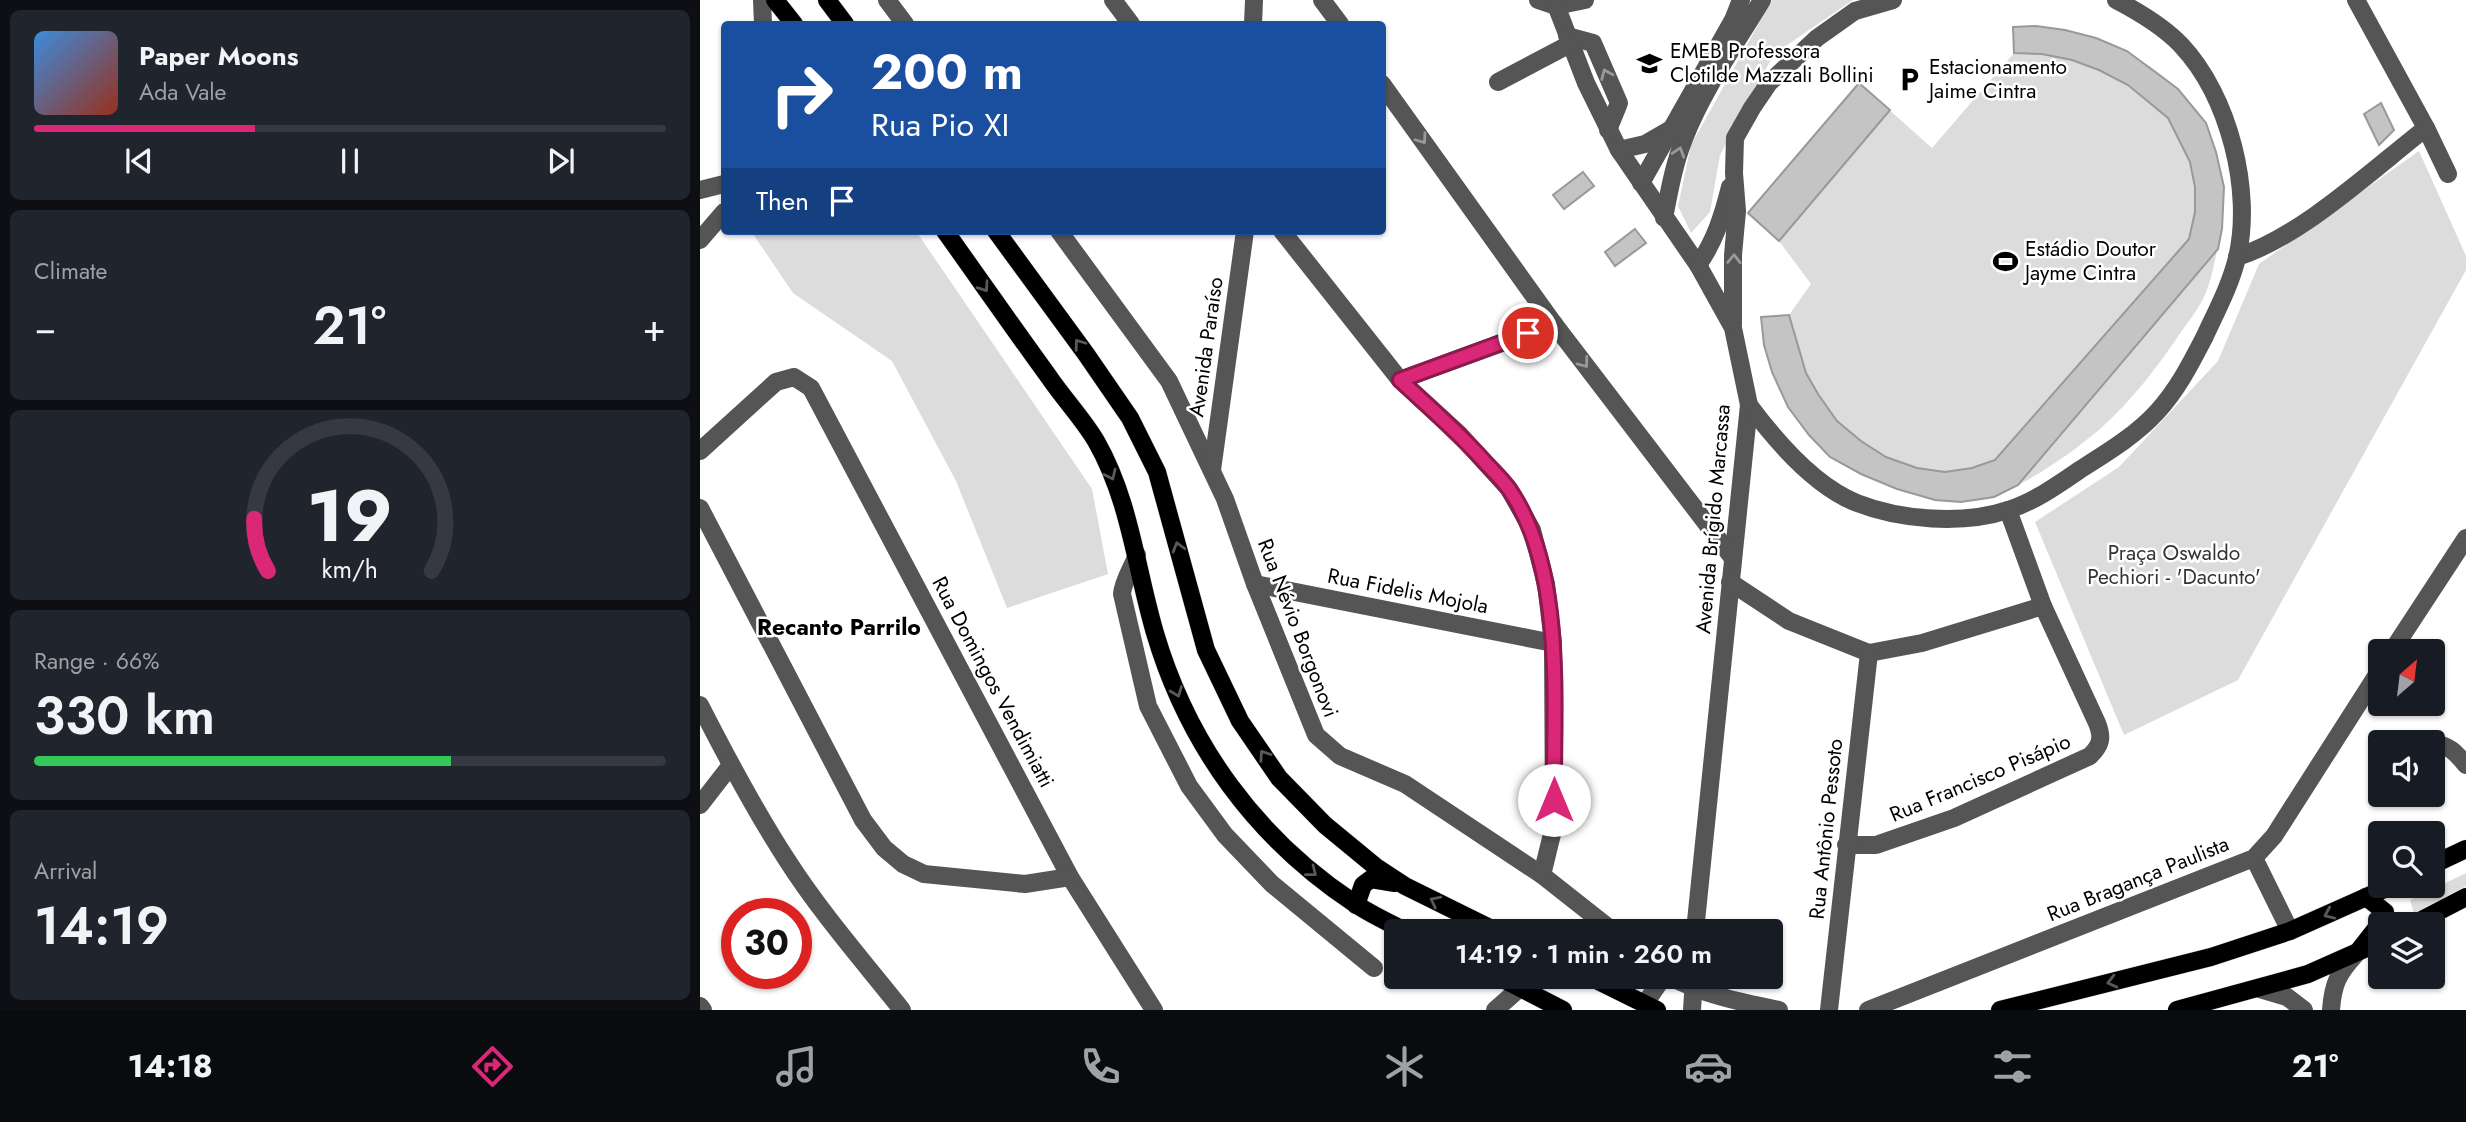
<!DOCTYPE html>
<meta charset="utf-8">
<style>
body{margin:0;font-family:Jost,sans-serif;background:#20242c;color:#f1f3f6;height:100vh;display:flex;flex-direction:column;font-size:26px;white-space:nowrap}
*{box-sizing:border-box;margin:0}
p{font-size:23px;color:#9ea1a6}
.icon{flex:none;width:38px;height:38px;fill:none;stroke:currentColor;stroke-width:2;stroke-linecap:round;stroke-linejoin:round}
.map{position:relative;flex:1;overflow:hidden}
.panel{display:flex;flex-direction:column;gap:10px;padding:10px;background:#0d0f14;width:700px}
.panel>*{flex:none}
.guide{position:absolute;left:21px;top:21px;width:665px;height:214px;border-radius:7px;box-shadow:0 2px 5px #0004;background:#1a4fa0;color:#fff;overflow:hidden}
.needle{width:46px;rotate:28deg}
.controls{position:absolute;left:1668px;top:639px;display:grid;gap:14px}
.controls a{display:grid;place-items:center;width:77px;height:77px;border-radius:7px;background:#171b24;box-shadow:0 2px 5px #0004;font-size:35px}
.speed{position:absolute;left:21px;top:898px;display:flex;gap:14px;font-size:35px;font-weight:700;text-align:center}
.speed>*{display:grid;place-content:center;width:91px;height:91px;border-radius:50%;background:#171b24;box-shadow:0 2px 5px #0004;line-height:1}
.speed .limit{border:10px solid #d22;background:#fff;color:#111}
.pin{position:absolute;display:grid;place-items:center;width:60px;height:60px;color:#fff;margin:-30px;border:4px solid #fff;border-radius:50%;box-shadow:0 2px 7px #0007}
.me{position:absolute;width:77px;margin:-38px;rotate:0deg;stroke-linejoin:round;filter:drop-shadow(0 0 5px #0008)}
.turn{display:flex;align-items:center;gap:24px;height:147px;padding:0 35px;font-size:32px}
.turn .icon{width:91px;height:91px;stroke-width:2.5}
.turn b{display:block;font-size:49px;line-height:60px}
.then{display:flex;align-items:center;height:66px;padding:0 35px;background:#0003;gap:14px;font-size:26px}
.big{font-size:52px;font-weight:600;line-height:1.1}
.panel .widget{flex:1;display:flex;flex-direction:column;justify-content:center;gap:10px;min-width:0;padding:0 24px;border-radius:10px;background:#20242c}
.panel .dial{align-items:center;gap:0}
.dial svg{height:182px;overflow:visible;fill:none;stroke:#363941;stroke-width:7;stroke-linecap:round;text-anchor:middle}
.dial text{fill:#f1f3f6;stroke:none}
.song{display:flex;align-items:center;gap:21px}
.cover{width:84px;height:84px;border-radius:10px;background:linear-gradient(135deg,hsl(210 70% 55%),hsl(10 70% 35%))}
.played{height:7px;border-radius:4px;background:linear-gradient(90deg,#db2777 35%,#363941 35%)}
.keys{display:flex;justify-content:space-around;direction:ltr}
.heat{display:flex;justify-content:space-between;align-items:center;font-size:38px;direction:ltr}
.charge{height:10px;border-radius:5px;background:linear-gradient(90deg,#34c759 66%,#363941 0)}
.trip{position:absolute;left:684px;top:919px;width:399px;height:70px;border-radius:7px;background:#171b24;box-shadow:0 2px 5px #0004;font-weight:600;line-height:70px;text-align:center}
.menu{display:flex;height:112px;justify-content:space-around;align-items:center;background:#090b0e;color:#9ea1a6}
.menu .icon{width:49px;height:49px}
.menu .current{color:#db2777}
.menu b{font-size:32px;color:#f1f3f6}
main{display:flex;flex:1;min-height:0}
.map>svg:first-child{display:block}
.green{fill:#dcdcdc}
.building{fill:#c4c4c4;stroke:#999;stroke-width:2}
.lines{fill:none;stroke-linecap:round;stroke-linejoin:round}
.major-casing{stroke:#dbdbdb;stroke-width:19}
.minor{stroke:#555;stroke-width:18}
.major{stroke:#000;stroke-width:18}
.oneway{stroke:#999}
.oneway2{stroke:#595959}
.route-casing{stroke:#8e194d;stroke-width:18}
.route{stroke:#db2777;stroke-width:12}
.labels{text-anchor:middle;stroke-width:5;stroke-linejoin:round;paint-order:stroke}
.poi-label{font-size:21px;fill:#000;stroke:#fff;text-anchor:start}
.street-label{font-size:21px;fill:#000;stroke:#fff}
.park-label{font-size:21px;fill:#333;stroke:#fff}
.neighbourhood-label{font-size:23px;font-weight:bold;fill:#000;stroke:#fff}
</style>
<main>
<section class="panel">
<div class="widget">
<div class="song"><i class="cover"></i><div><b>Paper Moons</b><p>Ada Vale</p></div></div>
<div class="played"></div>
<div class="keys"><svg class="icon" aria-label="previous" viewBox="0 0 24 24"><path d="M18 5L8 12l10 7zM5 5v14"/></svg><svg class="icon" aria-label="pause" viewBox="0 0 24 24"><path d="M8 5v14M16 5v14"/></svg><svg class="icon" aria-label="next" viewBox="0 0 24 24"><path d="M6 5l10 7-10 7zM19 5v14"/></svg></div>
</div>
<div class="widget"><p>Climate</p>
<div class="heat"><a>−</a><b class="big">21°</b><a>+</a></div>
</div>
<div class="widget dial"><svg viewBox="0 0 100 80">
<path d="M14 69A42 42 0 1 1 86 69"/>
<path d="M14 69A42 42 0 0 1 8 46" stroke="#db2777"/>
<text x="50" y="56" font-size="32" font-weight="700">19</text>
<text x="50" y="72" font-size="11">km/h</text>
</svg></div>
<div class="widget"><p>Range · 66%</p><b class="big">330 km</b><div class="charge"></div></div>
<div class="widget"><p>Arrival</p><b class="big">14:19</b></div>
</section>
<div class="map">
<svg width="1766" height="1010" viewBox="0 0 1766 1010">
<rect width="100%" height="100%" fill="#fff"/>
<!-- green -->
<g class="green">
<polygon points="1072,0 1153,0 1074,54 1020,155 1010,212 991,233 978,206 991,145"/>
<path d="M1336 26C1455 42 1546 117 1518 246 1514 264 1511 284 1502 301 1496 312 1488 322 1481 332 1457 368 1432 400 1400 429 1375 450 1351 467 1322 483 1313 488 1303 494 1294 497 1255 509 1202 491 1166 476 1101 450 1068 383 1061 317L1089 315 1111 284 1079 241 1047 214 1159 83 1232 148 1314 53 1313 27Z"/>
<polygon points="1719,151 1766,256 1766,270 1538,680 1424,735 1335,522 1419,467 1518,361 1559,264"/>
<polygon points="51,231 216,231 392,489 408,574 307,608 256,481 192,361 93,293"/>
<polygon points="1766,873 1766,886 1714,913 1710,900"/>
</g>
<!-- building -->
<g class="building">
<polygon points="1336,26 1365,30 1396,38 1427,51 1478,89 1506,123 1516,152 1524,187 1522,229 1518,249 1318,485 1294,497 1261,502 1235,500 1197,489 1161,474 1130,457 1109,435 1088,407 1072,372 1064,345 1061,317 1089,315 1106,373 1118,394 1137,421 1161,441 1186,457 1217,468 1245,472 1272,468 1295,460 1489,239 1495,212 1495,187 1490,162 1468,118 1428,85 1399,70 1372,60 1342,54 1314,53 1313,27"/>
<polygon points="1159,83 1190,110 1079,241 1048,213"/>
<polygon points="1681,103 1694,130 1679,145 1664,114"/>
<polygon points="883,172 894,186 864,209 853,195"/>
<polygon points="935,229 946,243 915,266 905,252"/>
</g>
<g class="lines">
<defs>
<g id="major">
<polyline points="75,0 94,24"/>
<polyline points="127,0 145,24"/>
<path d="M245 231C280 280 314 329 349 377 364 399 383 419 396 441 430 500 436 569 455 633 488 745 556 838 654 903 670 914 688 922 705 931"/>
<polyline points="296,231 386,354 430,418 457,472 506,650 540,721 579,778 625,825 676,867 705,886 796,931"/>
<polyline points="1732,865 1766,849"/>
<polyline points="656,905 663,885 671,879 695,883"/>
<polyline points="1714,924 1766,897"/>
<polyline points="1660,949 1682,921 1685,912 1666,897"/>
<polyline points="797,976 863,1010"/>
<polyline points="888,976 957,1010"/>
<polyline points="1300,1010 1511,957 1590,931 1691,886"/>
<polyline points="1477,1010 1608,974 1680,942"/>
</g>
</defs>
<!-- major casing -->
<use href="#major" class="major-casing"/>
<!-- minor -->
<g class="minor">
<polyline points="62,0 63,24"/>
<polyline points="187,0 205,24"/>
<polyline points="413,0 431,24"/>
<polyline points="622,0 640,24"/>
<polyline points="838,0 856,6 885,0"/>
<polyline points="854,0 886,83 919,150 998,265 1033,328 1049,405 995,931"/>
<polyline points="1656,0 1726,128 1748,174"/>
<polyline points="553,24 554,0"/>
<polyline points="867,36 893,43 919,103 908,130"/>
<polyline points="798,82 870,44"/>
<polyline points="682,84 854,324 1032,557"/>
<polyline points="919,150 945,144 971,129"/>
<polyline points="941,183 1033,20 1041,0"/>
<polyline points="0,190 24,184"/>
<path d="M964 218C969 192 974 164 984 139 1003 90 1035 45 1062 0"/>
<polyline points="359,231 469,381 525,499 555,584 616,735 640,756 705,784 842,875 913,931"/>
<polyline points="582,231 700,380 760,435 809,489 832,530 846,584 853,643 854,826 842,875"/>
<polyline points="0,240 24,212"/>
<path d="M1537 257C1601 237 1672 170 1726 128"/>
<path d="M998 265C1015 241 1023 215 1030 187"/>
<polyline points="1033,324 1033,255 1037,211 1034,173 1035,138 1052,108 1069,83 1117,38 1155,11 1193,0"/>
<polyline points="700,380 854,324"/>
<path d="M1049 405C1075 440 1114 486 1157 503 1200 520 1263 525 1308 510 1334 502 1359 484 1381 469 1408 452 1436 435 1457 412 1478 389 1491 363 1505 336 1517 310 1530 286 1537 258 1553 191 1529 96 1481 45 1463 26 1439 12 1416 0"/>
<polyline points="0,451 76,382 94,377 111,388 370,877 454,1010"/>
<polyline points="512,470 545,231"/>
<polyline points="0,508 163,820 184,848 203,864 224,874 325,884 370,877"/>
<path d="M437 555C432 568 423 581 422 594L448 706 489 786 525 835 572 884 674 968"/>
<polyline points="1030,582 1089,621 1169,653 1222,643 1343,606"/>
<polyline points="555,584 853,643"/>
<polyline points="1692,651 1766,538"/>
<path d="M0 705C27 758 55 811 87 860 121 913 163 961 202 1010"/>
<path d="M1732 744C1748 743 1757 754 1766 765"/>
<polyline points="0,805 31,765"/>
<path d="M1146 845H1176L1254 818 1390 756C1401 745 1403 738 1397 723L1343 606 1308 510"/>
<polyline points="1554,858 1590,931"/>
<path d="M969 976C1004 995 1040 1002 1079 1010"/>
<polyline points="1560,989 1587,997 1604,1010"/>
<polyline points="944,1005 964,976"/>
<polyline points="0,1006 3,1010"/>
<polyline points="795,1010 820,988"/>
<polyline points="992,1010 994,979"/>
<polyline points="1129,1010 1169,653"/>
<polyline points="1168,1010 1554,858 1574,836 1680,670"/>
<path d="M1631 1010C1633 983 1638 974 1656 954"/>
</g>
<!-- major -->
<use href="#major" class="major"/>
</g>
<!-- one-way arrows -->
<defs><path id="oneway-chevron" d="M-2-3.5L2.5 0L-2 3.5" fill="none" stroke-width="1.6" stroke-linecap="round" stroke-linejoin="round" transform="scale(1.75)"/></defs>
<g class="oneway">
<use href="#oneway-chevron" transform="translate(906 74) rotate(-113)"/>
<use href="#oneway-chevron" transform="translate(722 139) rotate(54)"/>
<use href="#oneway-chevron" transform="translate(979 152) rotate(-72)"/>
<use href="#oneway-chevron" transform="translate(1034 259) rotate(-89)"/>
<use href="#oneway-chevron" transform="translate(884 363) rotate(53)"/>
</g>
<g class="oneway2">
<use href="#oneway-chevron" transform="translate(284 287) rotate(55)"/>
<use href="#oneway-chevron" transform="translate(379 344) rotate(-126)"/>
<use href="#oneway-chevron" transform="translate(411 475) rotate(65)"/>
<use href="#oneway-chevron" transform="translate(478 547) rotate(-106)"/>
<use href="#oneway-chevron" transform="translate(477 692) rotate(69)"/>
<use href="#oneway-chevron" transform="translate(564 755) rotate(-124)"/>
<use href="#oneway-chevron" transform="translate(612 872) rotate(38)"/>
<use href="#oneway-chevron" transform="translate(735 901) rotate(-153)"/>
<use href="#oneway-chevron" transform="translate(1629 914) rotate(156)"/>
<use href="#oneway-chevron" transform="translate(1412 982) rotate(166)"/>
</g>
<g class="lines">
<defs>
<path id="route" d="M828 333 700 380C729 407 758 432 784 461 792 470 802 479 809 489 866 571 853 704 854 800"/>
</defs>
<!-- route casing -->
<use href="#route" class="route-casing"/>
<!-- route -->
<use href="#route" class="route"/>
</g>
<!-- icons -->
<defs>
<symbol id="school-bare" viewBox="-9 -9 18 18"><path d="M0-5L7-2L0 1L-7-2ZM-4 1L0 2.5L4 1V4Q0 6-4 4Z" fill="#000" stroke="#fff" stroke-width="2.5" paint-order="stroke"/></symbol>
<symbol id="parking-bare" viewBox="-9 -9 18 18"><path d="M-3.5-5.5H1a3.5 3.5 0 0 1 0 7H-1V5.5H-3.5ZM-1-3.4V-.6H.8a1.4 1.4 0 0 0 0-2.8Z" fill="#000" stroke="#fff" stroke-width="2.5" paint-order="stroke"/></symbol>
<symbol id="stadium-bare" viewBox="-9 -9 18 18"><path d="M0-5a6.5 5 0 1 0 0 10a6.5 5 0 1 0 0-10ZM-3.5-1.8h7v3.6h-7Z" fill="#000" stroke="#fff" stroke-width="2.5" paint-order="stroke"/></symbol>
</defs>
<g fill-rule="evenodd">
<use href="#school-bare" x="932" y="46" width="35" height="35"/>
<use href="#parking-bare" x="1192" y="62" width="35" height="35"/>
<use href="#stadium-bare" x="1288" y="244" width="35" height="35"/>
</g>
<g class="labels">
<!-- poi labels -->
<g class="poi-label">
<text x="970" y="58">EMEB Professora<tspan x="970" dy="24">Clotilde Mazzali Bollini</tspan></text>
<text x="1229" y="74">Estacionamento<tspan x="1229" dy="24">Jaime Cintra</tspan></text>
<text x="1325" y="256">Estádio Doutor<tspan x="1325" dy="24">Jayme Cintra</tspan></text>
</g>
<!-- street labels -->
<g class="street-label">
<text transform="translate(506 347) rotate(-82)" y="7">Avenida Paraíso</text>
<text transform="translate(1013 519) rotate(-85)" y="7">Avenida Brígido Marcassa</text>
<text transform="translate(708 591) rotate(11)" y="7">Rua Fidelis Mojola</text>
<text transform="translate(598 628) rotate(69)" y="7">Rua Névio Borgonovi</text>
<text transform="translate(293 682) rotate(62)" y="7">Rua Domingos Vendimiatti</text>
<text transform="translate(1280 778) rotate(-23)" y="7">Rua Francisco Pisápio</text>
<text transform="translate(1126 829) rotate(-84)" y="7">Rua Antônio Pessoto</text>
<text transform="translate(1438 879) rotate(-22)" y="7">Rua Bragança Paulista</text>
</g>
<!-- park labels -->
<g class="park-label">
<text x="1474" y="560">Praça Oswaldo<tspan x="1474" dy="24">Pechiori - 'Dacunto'</tspan></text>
</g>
<!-- neighbourhood labels -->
<g class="neighbourhood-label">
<text x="139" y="635">Recanto Parrilo</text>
</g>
</g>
</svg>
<div class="controls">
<a><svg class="needle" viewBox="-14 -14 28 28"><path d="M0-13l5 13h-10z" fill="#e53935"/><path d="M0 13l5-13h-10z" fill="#9ea1a6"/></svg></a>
<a><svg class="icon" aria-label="sound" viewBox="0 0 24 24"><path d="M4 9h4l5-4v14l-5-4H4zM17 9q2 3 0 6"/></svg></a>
<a><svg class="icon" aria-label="search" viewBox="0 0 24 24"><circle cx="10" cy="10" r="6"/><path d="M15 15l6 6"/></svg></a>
<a><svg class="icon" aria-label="layers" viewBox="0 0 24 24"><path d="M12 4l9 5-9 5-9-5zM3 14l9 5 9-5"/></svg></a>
</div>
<div class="speed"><div class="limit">30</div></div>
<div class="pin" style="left:828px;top:333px;background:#d93025"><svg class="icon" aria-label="arrive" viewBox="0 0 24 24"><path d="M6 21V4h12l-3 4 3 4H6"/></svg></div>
<svg class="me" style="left:854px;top:800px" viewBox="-20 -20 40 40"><circle r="19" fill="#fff"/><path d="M0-13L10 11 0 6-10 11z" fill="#db2777"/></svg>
<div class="trip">14:19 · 1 min · 260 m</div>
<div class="guide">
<div class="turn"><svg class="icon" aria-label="right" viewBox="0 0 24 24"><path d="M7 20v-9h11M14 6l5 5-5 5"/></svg><div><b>200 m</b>Rua Pio XI</div></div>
<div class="then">Then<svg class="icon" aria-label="arrive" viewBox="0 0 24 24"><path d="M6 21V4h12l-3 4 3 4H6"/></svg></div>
</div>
</div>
</main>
<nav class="menu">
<b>14:18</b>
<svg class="icon current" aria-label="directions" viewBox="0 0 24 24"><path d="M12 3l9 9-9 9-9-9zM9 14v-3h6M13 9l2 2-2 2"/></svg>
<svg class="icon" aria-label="music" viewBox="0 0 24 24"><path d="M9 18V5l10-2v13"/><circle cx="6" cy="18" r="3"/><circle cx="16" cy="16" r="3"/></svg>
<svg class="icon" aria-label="phone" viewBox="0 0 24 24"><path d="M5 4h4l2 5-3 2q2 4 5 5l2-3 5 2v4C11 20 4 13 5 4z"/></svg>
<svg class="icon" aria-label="climate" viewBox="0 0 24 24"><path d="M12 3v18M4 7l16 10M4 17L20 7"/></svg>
<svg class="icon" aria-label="car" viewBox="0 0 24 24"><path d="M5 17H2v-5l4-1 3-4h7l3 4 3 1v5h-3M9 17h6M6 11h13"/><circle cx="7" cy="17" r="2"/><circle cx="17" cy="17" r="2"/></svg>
<svg class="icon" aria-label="filters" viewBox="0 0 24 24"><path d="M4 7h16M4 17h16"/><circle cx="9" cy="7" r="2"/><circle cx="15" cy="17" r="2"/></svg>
<b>21°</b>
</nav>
